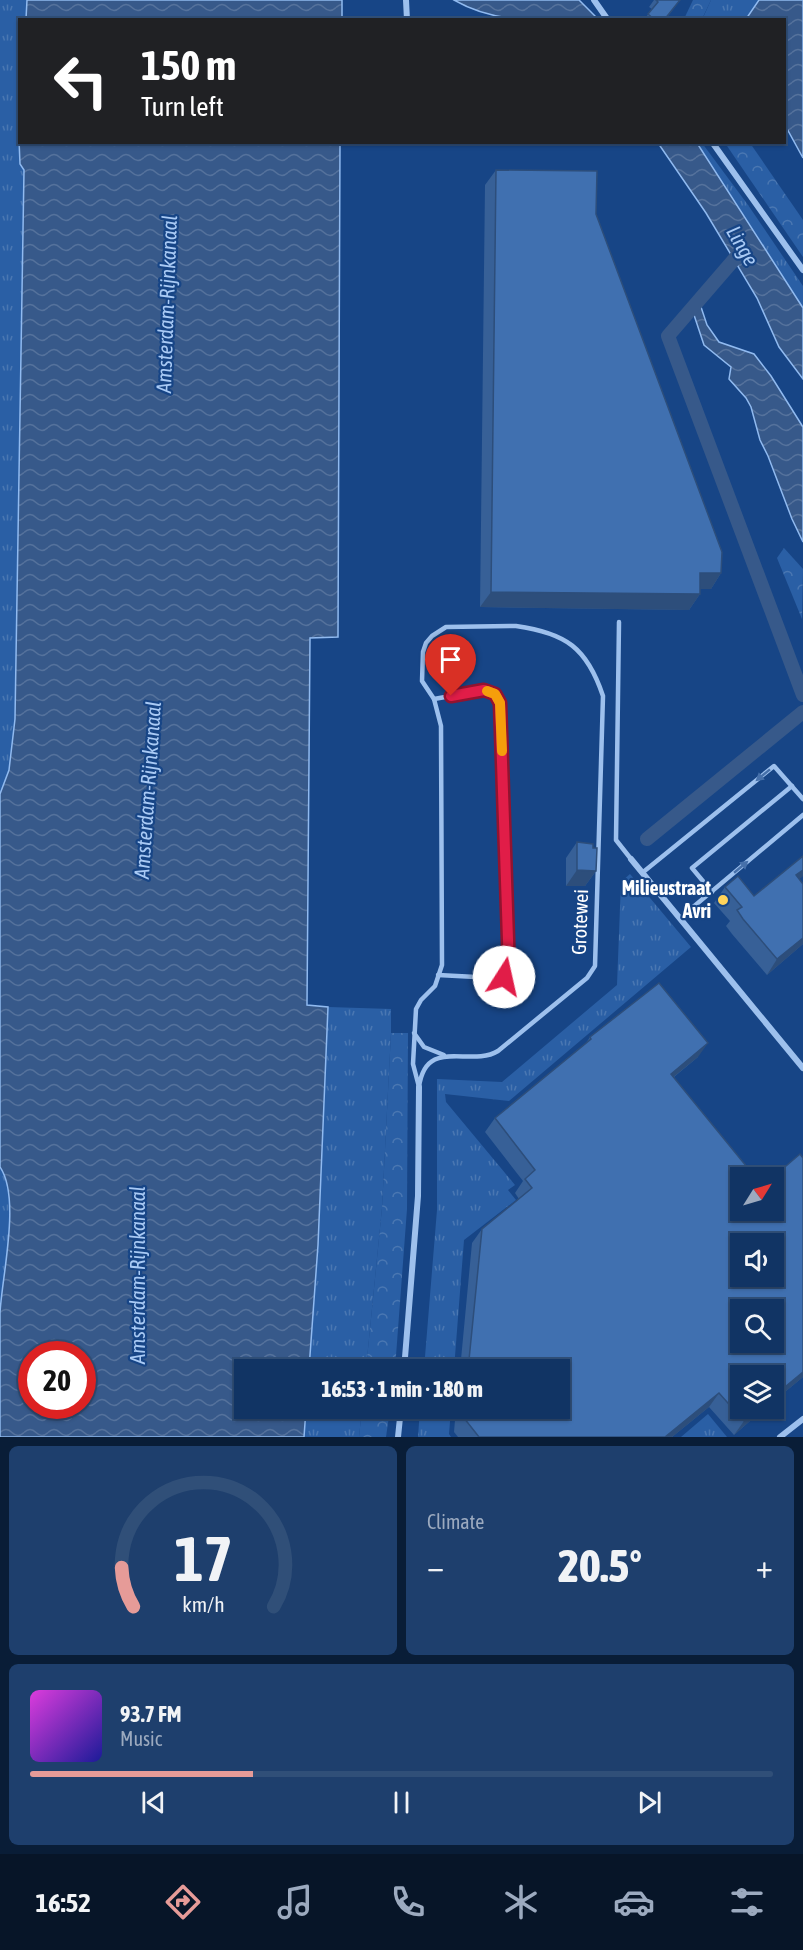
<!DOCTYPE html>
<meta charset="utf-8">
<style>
body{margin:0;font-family:"Asap Condensed",sans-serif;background:#1e3f6d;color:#f1f3f6;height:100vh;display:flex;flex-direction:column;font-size:22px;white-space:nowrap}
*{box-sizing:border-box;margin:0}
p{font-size:20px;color:#9caabf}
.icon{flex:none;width:33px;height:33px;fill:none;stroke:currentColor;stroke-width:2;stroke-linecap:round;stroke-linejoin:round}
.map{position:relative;height:1437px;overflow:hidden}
.panel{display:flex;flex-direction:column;gap:9px;padding:9px;background:#091d37;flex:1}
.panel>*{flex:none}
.hud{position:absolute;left:18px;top:18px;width:768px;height:126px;border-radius:0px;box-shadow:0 2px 4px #0004,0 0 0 2px #304f78;background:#202124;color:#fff;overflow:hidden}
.needle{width:39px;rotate:53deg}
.fabs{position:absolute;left:730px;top:1167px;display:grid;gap:12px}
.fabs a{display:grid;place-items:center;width:54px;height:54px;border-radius:0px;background:#113464;box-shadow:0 2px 4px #0004,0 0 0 2px #304f78;font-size:30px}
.speed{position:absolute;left:18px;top:1341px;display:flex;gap:12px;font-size:30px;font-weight:700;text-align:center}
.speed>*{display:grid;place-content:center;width:78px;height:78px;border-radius:50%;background:#113464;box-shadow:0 2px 4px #0004,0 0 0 2px #304f78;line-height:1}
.speed .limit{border:9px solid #d22;background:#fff;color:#111}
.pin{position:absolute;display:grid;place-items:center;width:51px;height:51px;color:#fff;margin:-62px -26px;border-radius:50% 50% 50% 0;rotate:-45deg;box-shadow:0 0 6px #0007}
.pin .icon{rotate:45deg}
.me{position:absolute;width:66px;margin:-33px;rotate:10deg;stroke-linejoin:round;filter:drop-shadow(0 0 4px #0008)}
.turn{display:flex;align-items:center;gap:21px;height:126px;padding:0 24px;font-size:27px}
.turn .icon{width:78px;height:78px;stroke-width:2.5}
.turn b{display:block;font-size:42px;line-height:51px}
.big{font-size:45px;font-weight:800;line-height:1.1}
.panel .tile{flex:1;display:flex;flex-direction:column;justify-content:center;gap:9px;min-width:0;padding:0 21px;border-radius:9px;background:#1e3f6d}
.panel .dial{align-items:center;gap:0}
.dial svg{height:156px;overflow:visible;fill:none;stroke:#304f78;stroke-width:7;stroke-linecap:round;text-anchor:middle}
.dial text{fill:#f1f3f6;stroke:none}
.song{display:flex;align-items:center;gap:18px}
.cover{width:72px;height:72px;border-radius:9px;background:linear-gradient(135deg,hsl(300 70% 55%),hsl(240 70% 35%))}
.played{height:6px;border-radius:3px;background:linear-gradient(90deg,#e69b98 30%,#304f78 30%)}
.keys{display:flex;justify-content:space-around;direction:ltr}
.heat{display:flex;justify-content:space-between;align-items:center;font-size:33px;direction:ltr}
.panel .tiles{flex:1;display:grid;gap:9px;grid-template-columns:1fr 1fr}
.tile:last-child{grid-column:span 2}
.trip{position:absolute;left:234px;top:1359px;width:336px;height:60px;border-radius:0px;background:#113464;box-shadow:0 2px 4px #0004,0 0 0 2px #304f78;font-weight:800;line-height:60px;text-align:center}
.tab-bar{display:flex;height:96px;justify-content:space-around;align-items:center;background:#071528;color:#9caabf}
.tab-bar .icon{width:42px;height:42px}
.tab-bar .selected{color:#e69b98}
.tab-bar b{font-size:27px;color:#f1f3f6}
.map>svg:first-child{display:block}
.grass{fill:url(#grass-tufts)}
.forest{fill:url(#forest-crowns)}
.water{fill:url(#water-waves);stroke:#90baf0;stroke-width:1.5;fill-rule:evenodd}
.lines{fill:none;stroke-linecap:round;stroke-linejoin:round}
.canal{stroke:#37598a;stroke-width:14}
.lane{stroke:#9dc0ed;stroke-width:4.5}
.street{stroke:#9dc0ed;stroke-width:6}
.wall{fill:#376097}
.shaded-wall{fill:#2d4e7b}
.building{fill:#4070b0;stroke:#2d4e7b;stroke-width:1.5;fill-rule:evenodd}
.oneway{fill:#4670aa}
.route-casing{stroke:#92132f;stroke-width:15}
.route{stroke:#e11d48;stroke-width:10}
.slow{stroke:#f59e0b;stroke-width:10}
.poi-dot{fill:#ffd35a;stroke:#174586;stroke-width:2}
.labels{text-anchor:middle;stroke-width:4.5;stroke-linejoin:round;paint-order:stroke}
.poi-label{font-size:20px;font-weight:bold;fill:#fff;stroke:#174586;text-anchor:end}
.street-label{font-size:20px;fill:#fff;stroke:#174586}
.water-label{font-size:21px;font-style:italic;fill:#a9caf5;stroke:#174586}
</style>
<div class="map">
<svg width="803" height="1437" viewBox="0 0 803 1437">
<defs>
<pattern id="grass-tufts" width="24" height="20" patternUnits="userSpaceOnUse" patternTransform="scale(1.5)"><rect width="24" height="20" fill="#2a5fa5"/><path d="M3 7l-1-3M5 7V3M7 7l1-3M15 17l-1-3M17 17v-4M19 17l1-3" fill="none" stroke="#4a77b2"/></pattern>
<pattern id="forest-crowns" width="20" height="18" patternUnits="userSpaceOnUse" patternTransform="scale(1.5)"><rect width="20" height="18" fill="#2a5fa5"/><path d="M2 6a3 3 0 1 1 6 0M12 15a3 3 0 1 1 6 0" fill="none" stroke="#4a77b2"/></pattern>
<pattern id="water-waves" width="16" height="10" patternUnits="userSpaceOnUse" patternTransform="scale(1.5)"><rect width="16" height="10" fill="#37598a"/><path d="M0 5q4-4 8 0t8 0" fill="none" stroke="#55729c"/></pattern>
</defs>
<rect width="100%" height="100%" fill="#174586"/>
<!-- grass -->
<g class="grass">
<polygon points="0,0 27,0 26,19 20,20 19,140 20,164 24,170 15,719 9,770 0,794"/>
<polygon points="711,0 759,0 746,19 702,20"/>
<polygon points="697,143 702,143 748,205 803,286 803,308"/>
<polygon points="630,874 691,947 509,1101 445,1094 446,1102 515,1185 508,1190 516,1200 464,1240 454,1369 424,1369 437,1210 437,1079 502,1082 617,985 621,882"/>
<polygon points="328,1007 391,1009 391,1033 382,1208 366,1369 309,1370 318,1245"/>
<path d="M0 1167C20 1196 4 1276 0 1311Z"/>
<polygon points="306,1409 362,1409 359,1437 304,1437"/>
<polygon points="420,1409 451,1409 449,1434 451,1437 418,1437"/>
<polygon points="708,1414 727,1437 681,1437"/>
</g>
<!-- forest -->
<g class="forest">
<polygon points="693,0 711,0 702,19 684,19"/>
<polygon points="725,143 750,143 803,220 803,257"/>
<polygon points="784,548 803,569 802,619 777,558"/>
<polygon points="391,1033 408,1033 407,1209 395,1369 366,1369 382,1208"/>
<polygon points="362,1409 390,1409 386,1437 359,1437"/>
</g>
<!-- water -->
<g class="water">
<polygon points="27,0 342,0 342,19 26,19"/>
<path d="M454 0H579L598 19C548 20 499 26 454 0Z"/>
<polygon points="759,0 803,0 803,158 785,125 784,20 746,19"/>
<path d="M19 140 20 142 340 143 338 637 310 638 307 1005 328 1007 318 1245 309 1369 244 1370V1408L306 1409 304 1437H0C0 1396 0 1354 0 1313 2 1275 21 1198 0 1167V794L9 770 15 719 24 170 20 164ZM82 1354V1406H32V1354Z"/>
<polygon points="658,143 697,143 803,308 803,379 779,347 757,298 706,213"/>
<polygon points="699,301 707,325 719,342 754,354 771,376 803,427 803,542 792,519 768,456 760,440 751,407 746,398 729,379 731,367 704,345 692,309"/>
</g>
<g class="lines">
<!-- canal -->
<g class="canal">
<polyline points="744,248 668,336 803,695"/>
<polyline points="647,839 803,712"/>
</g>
<!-- lane -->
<g class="lane">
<polyline points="619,622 616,840 631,859"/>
<path d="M516 626C566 633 587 648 603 696L595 966 587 978 498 1051C470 1068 426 1036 419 1087L413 1064 416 1009 421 1000 435 986 442 965 441 726 434 699 422 681 423 652 426 643 432 636 446 627Z"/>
<polyline points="434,699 484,690 495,695 500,703 509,969 504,977 495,978 438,975"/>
<polyline points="642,873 774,766 803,799"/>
<polyline points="712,892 692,868 792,786"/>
<polyline points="680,918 803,815"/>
<polyline points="414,1033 424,1047 444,1055"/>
</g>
<!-- street -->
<g class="street">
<polyline points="406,0 407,20"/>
<polyline points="594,0 608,20"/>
<polyline points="712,142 803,270"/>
<polyline points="631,859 803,1068"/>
<polyline points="404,1370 418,1196 419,1087"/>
<polyline points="398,1437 401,1408"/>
<polyline points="780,1437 803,1419"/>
</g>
</g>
<!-- wall -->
<g class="wall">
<polygon points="654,0 680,0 665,20 644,20 652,9 649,7"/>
<polygon points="496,170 596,214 721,573 711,589 700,589 700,594 689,610 480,607 485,185"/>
<polygon points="577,842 596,871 585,886 566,886 566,858"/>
<polygon points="803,876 799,879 803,944 767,975 732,934 726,926 730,921 714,903 725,887 754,896"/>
<polygon points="590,1037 698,1057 674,1077 741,1210 803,1158 803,1377 774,1401 741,1408 765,1408 734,1435 709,1407 672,1437 458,1437 454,1432 456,1408 560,1408 560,1370 460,1370 472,1243 482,1229 519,1199 515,1193 523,1181 485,1132 495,1118 586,1043"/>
</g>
<!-- shaded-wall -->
<g class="shaded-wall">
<polygon points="700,573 721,573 711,589 689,589"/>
<polygon points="491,592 700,594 689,610 480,607"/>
<polygon points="577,870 596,871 585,886 566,886"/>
<polygon points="803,870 803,876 785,891 796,875"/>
<polygon points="803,938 803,944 767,975 777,959"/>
<polygon points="708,1043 698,1057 661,1087 671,1074"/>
<polygon points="803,1372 803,1377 774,1401 774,1396"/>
<polygon points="719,1393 709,1407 672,1437 665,1437"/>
<polygon points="758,1408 765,1408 734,1435 744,1421"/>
</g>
<!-- building -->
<g class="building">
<polygon points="656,0 680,0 664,20 655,20 648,14 658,2"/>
<polygon points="496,170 597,171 596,214 722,552 721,573 700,573 700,594 491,592"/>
<polygon points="577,842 593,844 593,848 597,848 596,871 577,870"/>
<polygon points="803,856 803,870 796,875 803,884 803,938 777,959 743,919 737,910 742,907 725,887 738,876 754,896"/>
<path d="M659 983 708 1043 671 1074 756 1178H741V1210H774V1178H772L800 1154 803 1158V1372L774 1396V1376H741V1408H758L744 1421 719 1393 665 1437H479L464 1418V1408H560V1370H468L482 1229 532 1188 525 1179 535 1170 495 1118 591 1039 590 1037ZM741 1244H774V1276H741ZM741 1310H774V1342H741Z"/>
</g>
<!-- one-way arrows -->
<defs><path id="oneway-solid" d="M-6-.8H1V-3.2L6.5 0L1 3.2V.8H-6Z" transform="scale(1.5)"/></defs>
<g class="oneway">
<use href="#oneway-solid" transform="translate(763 775) rotate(141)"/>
<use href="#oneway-solid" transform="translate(741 867) rotate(-40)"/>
</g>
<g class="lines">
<defs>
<polyline id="route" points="451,696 484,690 495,694 500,703 509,969 504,977"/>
</defs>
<!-- route casing -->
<use href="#route" class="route-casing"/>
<!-- route -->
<use href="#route" class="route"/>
<!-- slow -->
<polyline class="slow" points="487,691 495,694 500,703 502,751"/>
</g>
<!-- markers -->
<circle class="poi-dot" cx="723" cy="900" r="6"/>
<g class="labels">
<!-- poi labels -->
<g class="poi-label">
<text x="711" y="895">Milieustraat<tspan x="711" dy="23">Avri</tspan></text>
</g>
<!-- street labels -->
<g class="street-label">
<text transform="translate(580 922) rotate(-88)" y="7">Grotewei</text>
</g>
<!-- water labels -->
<g class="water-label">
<text transform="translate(742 246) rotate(60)" y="7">Linge</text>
<text transform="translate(167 304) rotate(-88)" y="7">Amsterdam-Rijnkanaal</text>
<text transform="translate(148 790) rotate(-86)" y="7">Amsterdam-Rijnkanaal</text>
<text transform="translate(138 1275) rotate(-90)" y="7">Amsterdam-Rijnkanaal</text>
</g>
</g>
</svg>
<div class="fabs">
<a><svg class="needle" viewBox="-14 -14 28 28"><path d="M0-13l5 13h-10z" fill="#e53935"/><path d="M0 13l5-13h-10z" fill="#9caabf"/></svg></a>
<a><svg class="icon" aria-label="sound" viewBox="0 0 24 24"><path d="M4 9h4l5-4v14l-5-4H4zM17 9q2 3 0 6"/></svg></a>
<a><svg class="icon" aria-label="search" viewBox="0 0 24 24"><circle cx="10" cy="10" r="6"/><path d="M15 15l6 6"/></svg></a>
<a><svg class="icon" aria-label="layers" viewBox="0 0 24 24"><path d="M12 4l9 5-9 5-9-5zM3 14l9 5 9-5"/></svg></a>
</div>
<div class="speed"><div class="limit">20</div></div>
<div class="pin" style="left:451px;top:696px;background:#d93025"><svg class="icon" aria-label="arrive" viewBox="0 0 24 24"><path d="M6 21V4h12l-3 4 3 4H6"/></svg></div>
<svg class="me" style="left:504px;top:977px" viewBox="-20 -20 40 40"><circle r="19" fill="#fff"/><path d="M0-13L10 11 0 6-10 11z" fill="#e11d48"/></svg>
<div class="trip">16:53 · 1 min · 180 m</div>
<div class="hud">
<div class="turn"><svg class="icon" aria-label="left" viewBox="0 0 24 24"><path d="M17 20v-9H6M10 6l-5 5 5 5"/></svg><div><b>150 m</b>Turn left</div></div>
</div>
</div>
<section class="panel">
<div class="tiles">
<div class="tile dial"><svg viewBox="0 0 100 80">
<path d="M14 69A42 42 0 1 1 86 69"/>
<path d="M14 69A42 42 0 0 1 8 49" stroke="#e69b98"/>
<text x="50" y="56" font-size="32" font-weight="700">17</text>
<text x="50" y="72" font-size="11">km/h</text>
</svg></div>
<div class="tile"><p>Climate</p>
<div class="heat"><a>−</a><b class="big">20.5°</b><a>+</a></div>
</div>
<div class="tile">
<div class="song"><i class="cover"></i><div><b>93.7 FM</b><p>Music</p></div></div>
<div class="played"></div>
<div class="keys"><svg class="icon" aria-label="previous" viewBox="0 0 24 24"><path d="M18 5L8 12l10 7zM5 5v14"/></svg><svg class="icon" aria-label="pause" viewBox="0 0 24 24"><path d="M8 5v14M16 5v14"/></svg><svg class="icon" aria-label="next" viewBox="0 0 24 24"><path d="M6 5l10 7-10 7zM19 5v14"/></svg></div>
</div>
</div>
</section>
<nav class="tab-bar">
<b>16:52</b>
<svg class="icon selected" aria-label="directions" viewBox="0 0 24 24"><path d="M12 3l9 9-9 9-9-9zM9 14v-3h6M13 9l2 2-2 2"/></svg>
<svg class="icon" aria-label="music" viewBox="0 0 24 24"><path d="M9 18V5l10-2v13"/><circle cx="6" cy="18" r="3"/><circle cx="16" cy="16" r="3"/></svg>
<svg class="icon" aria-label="phone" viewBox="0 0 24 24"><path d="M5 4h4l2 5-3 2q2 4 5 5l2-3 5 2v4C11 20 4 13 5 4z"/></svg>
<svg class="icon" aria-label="climate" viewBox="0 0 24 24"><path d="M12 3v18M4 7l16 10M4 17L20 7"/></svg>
<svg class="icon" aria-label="car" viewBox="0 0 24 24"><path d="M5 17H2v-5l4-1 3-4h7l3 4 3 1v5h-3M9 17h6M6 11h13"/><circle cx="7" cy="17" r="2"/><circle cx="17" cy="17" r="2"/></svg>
<svg class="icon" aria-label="filters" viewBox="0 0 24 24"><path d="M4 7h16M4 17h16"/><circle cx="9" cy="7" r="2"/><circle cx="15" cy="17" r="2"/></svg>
</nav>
